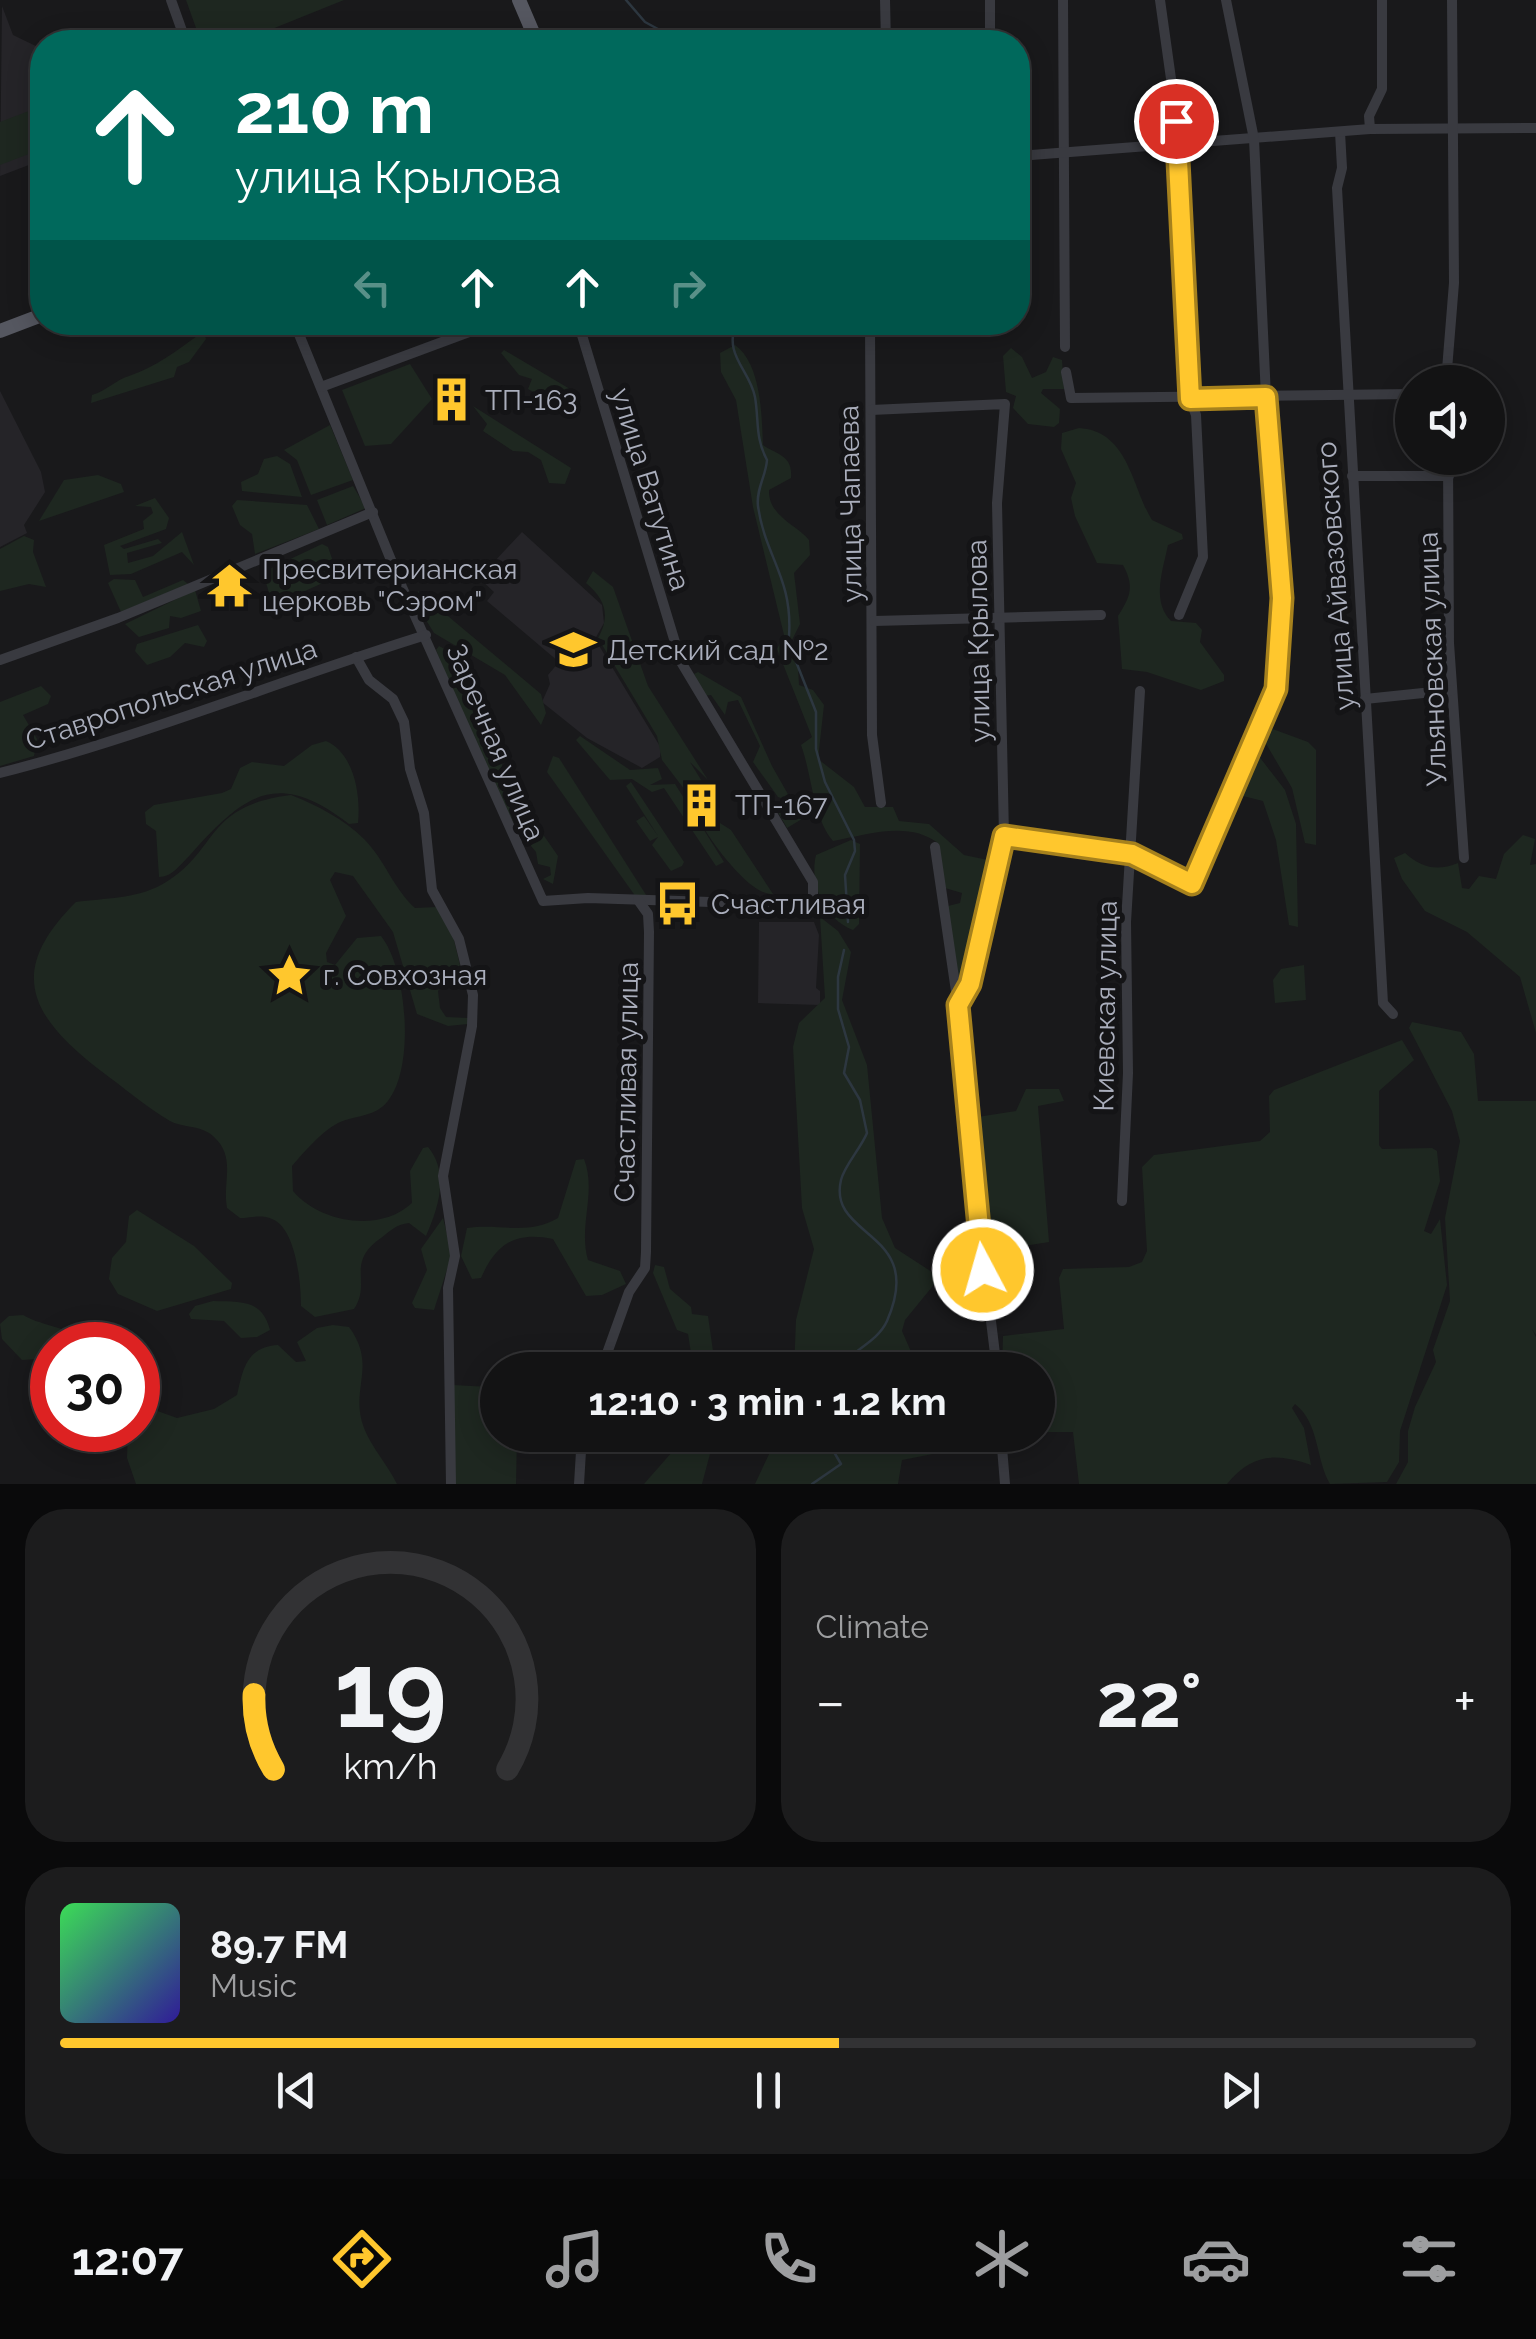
<!DOCTYPE html>
<meta charset="utf-8">
<style>
body{margin:0;font-family:Raleway,sans-serif;background:#1c1c1d;color:#f1f3f6;height:100vh;display:flex;flex-direction:column;font-size:38px;white-space:nowrap}
*{box-sizing:border-box;margin:0}
p{font-size:32px;color:#9d9ea0}
.icon{flex:none;width:55px;height:55px;fill:none;stroke:currentColor;stroke-width:2;stroke-linecap:round;stroke-linejoin:round}
.map{position:relative;height:1484px;overflow:hidden}
.drawer{display:flex;flex-direction:column;gap:25px;padding:25px;background:#0a0a0b;flex:1}
.drawer>*{flex:none}
.hud{position:absolute;left:30px;top:30px;width:1000px;height:305px;border-radius:40px;box-shadow:0 5px 25px #0003,0 0 0 2px #323234;background:#00695c;color:#fff;overflow:hidden}
.buttons{position:absolute;left:1395px;top:365px;display:grid;gap:20px}
.buttons a{display:grid;place-items:center;width:110px;height:110px;border-radius:50%;background:#131314;box-shadow:0 5px 25px #0003,0 0 0 2px #323234;font-size:50px}
.speed{position:absolute;left:30px;top:1322px;display:flex;gap:20px;font-size:50px;font-weight:700;text-align:center}
.speed>*{display:grid;place-content:center;width:130px;height:130px;border-radius:50%;background:#131314;box-shadow:0 5px 25px #0003,0 0 0 2px #323234;line-height:1}
.speed .limit{border:15px solid #d22;background:#fff;color:#111}
.pin{position:absolute;display:grid;place-items:center;width:85px;height:85px;color:#fff;margin:-42px;border:5px solid #fff;border-radius:50%;box-shadow:0 2px 10px #0007}
.me{position:absolute;width:110px;margin:-55px;rotate:354deg;stroke-linejoin:round;filter:drop-shadow(0 0 8px #0008)}
.turn{display:flex;align-items:center;gap:35px;height:210px;padding:0 40px;font-size:45px}
.turn .icon{width:130px;height:130px;stroke-width:2.5}
.turn b{display:block;font-size:70px;line-height:85px}
.lanes{display:flex;align-items:center;height:95px;padding:0 40px;background:#0003;justify-content:center;gap:50px;direction:ltr}
.lanes .off{opacity:.35}
.big{font-size:75px;font-weight:700;line-height:1.1}
.drawer .widget{flex:1;display:flex;flex-direction:column;justify-content:center;gap:15px;min-width:0;padding:0 35px;border-radius:40px;background:#1c1c1d}
.drawer .dial{align-items:center;gap:0}
.dial svg{height:260px;overflow:visible;fill:none;stroke:#323234;stroke-width:7;stroke-linecap:round;text-anchor:middle}
.dial text{fill:#f1f3f6;stroke:none}
.song{display:flex;align-items:center;gap:30px}
.cover{width:120px;height:120px;border-radius:15px;background:linear-gradient(135deg,hsl(130 70% 55%),hsl(250 70% 35%))}
.played{height:10px;border-radius:5px;background:linear-gradient(90deg,#ffc72d 55%,#323234 55%)}
.keys{display:flex;justify-content:space-around;direction:ltr}
.heat{display:flex;justify-content:space-between;align-items:center;font-size:55px;direction:ltr}
.drawer .tiles{flex:1;display:grid;gap:25px;grid-template-columns:1fr 1fr}
.widget:last-child{grid-column:span 2}
.trip{position:absolute;left:480px;top:1352px;width:575px;height:100px;border-radius:50px;background:#131314;box-shadow:0 5px 25px #0003,0 0 0 2px #323234;font-weight:700;line-height:100px;text-align:center}
.tabs{display:flex;height:160px;justify-content:space-around;align-items:center;background:#080808;color:#9d9ea0}
.tabs .icon{width:70px;height:70px}
.tabs .active{color:#ffc72d}
.tabs b{font-size:45px;color:#f1f3f6}
.map>svg:first-child{display:block}
.built{fill:#252428}
.green{fill:#1e2720}
.lines{fill:none;stroke-linecap:round;stroke-linejoin:round}
.stream{stroke:#2d3740;stroke-width:2.5}
.minor{stroke:#393a40;stroke-width:10}
.major{stroke:#555760;stroke-width:14}
.route-casing{stroke:#a6811d;stroke-width:25}
.route{stroke:#ffc72d;stroke-width:18}
.labels{text-anchor:middle;stroke-width:10;stroke-linejoin:round;paint-order:stroke}
.poi-label{font-size:28px;fill:#aaaebc;stroke:#141416;text-anchor:start}
.street-label{font-size:28px;fill:#aaaebc;stroke:#141416}
</style>
<div class="map">
<svg width="1536" height="1484" viewBox="0 0 1536 1484">
<rect width="100%" height="100%" fill="#19191b"/>
<!-- built -->
<g class="built">
<polygon points="2,6 13,35 42,49 42,160 0,176"/>
<polygon points="0,391 41,472 45,492 24,525 27,533 0,547"/>
<polygon points="522,532 602,605 604,623 595,639 661,748 660,757 642,768 587,738 542,702 550,684 548,675 559,662 487,601 494,592 479,578"/>
<polygon points="759,922 814,922 819,935 816,988 820,991 820,1005 758,1003"/>
</g>
<!-- green -->
<g class="green">
<polygon points="186,0 344,0 240,42 201,42"/>
<polygon points="42,106 42,149 0,165 0,122"/>
<path d="M200 334 204 333 206 339 189 362 177 367 174 377 91 403 92 395C106 391 116 380 129 376 156 367 176 351 200 334Z"/>
<path d="M735 345C761 363 762 416 763 445 777 455 793 455 791 478L769 490C768 516 797 525 809 540L810 555 794 573 800 624 788 648 798 668 799 685 813 690 824 705 818 759 854 787 865 807H893L899 821 929 824 964 855 988 860 992 866 962 983 956 982 948 906 960 903 962 893 945 888 939 844C909 820 867 835 833 841 813 818 812 775 801 745L812 737 777 649 784 635 753 507 736 400 721 372 720 353Z"/>
<polygon points="1011,348 1022,357 1032,378 1046,372 1053,357 1062,360 1064,389 1043,389 1041,393 1060,409 1059,423 1054,427 1028,424 1013,408 1016,396 1006,392 1003,356"/>
<polygon points="504,350 575,392 575,394 561,396 556,405 528,389 532,379 519,375 501,353"/>
<polygon points="410,364 432,399 391,444 365,446 342,390"/>
<polygon points="473,406 571,468 565,484 549,483 541,460 528,452 513,451 483,431 487,424"/>
<polygon points="330,425 353,480 311,495 297,460 284,450"/>
<path d="M1079 428C1129 431 1132 488 1152 520L1182 534 1183 539 1168 545C1163 570 1151 601 1171 621L1196 623 1202 630 1200 642 1224 675V681L1201 690 1147 672 1122 669 1118 616C1130 597 1135 587 1123 565L1097 563 1075 516 1071 498 1076 483 1061 449 1062 433Z"/>
<polygon points="277,456 290,464 302,497 242,491 241,482 258,474 264,459"/>
<polygon points="98,475 121,484 124,492 39,521 64,480"/>
<polygon points="353,486 366,508 327,525 317,500"/>
<polygon points="155,498 169,518 166,529 120,546 124,549 158,539 162,543 127,553 128,563 153,556 182,532 194,565 182,552 131,574 110,575 104,545 144,529 143,521 153,513 151,507 135,506"/>
<polygon points="237,500 307,505 319,529 255,554 252,534 240,525 232,506"/>
<polygon points="24,536 34,540 33,552 46,587 29,584 0,591 0,549"/>
<polygon points="322,544 328,547 338,576 281,602 271,600 263,572"/>
<path d="M593 571 613 587 648 686 708 780 690 762 706 788 699 795 688 794 662 760 657 736 598 638C611 615 605 599 586 583Z"/>
<polygon points="114,579 135,580 143,597 183,580 188,584 121,612 108,583"/>
<polygon points="195,590 201,611 181,618 170,616 169,628 139,637 125,624"/>
<polygon points="418,591 541,694 546,713 541,725 505,675 434,633 415,602"/>
<polygon points="198,625 207,641 204,647 185,643 170,657 147,665 135,651 137,644"/>
<path d="M439 646 454 654 474 709 503 758 501 774 558 856 553 884 543 879 551 875 550 867 538 864 536 852C490 799 463 717 436 650Z"/>
<polygon points="698,672 741,697 772,766 802,819 787,828 775,807 785,801 797,818 787,800 778,797 753,762 760,746 738,700 728,702 725,715 711,695 703,696 694,674"/>
<polygon points="41,686 51,696 48,704 23,715 37,739 34,756 0,766 0,702"/>
<polygon points="1270,728 1308,742 1316,750 1316,845 1305,843 1292,788 1265,742"/>
<polygon points="580,736 630,770 658,768 662,779 650,785 675,784 724,862 716,866 664,788 652,792 632,779 610,780 576,740"/>
<path d="M326 741C354 753 361 795 358 823L349 824C276 768 244 795 190 855 180 865 172 877 159 877L156 831 146 824 145 812 154 805 222 793 231 789 240 768 252 762 284 766 312 745Z"/>
<polygon points="1258,755 1285,790 1296,824 1298,927 1289,925 1276,840 1263,801 1239,795 1252,759"/>
<polygon points="553,756 559,758 648,898 636,897 547,772"/>
<polygon points="631,782 684,862 682,866 671,871 652,845 658,837 650,841 636,821 644,816 658,836 626,786"/>
<path d="M291 795C317 805 345 820 364 839 385 860 393 888 415 908L437 907 450 924 460 965 438 991 440 1008 446 1017 468 1018V1024L448 1026 417 1014 393 932 353 876 335 872 330 880 346 916 326 953 327 962 335 965 357 938 381 936C408 969 417 1079 382 1107 370 1117 352 1116 338 1123 320 1133 305 1151 292 1166L293 1191C320 1223 380 1233 412 1203L410 1171 423 1148 428 1147C450 1173 438 1209 426 1236L409 1223C397 1224 390 1231 381 1238 345 1263 372 1282 354 1309L315 1317 301 1306C301 1283 296 1228 272 1219 261 1214 251 1218 240 1218L227 1208C222 1182 237 1157 213 1136 201 1125 183 1128 170 1121 146 1107 123 1087 101 1071 31 1017 5 972 76 902 105 898 135 899 161 885 220 852 202 806 291 795Z"/>
<path d="M691 797 704 818 709 816 731 830 773 894C748 898 689 815 691 797Z"/>
<path d="M1523 835 1535 839 1530 865 1536 864V1033L1520 977 1467 932 1425 911 1402 879 1394 858 1405 853C1423 869 1438 871 1458 863L1462 888 1469 889 1479 876 1496 879 1504 854Z"/>
<path d="M851 840 860 844 859 924 853 930C824 919 809 883 816 855Z"/>
<polygon points="820,917 838,931 851,952 842,1000 867,1065 882,1218 895,1248 935,1274 936,1282 905,1320 902,1331 919,1370 794,1370 796,1320 814,1249 802,1208 793,1047 799,1023 825,998"/>
<polygon points="1304,965 1306,1000 1275,1003 1273,980 1281,969"/>
<polygon points="1412,1022 1461,1032 1474,1054 1478,1101 1536,1101 1536,1335 1532,1329 1536,1337 1536,1484 1396,1484 1408,1462 1408,1431 1415,1407 1436,1362 1433,1350 1450,1301 1445,1218 1460,1141 1452,1111 1409,1028"/>
<path d="M1402 1040 1414 1060 1379 1091V1145L1382 1149 1432 1148 1437 1151 1440 1181 1424 1231 1431 1234 1440 1219 1447 1285 1400 1431 1399 1462 1387 1482 1330 1484C1315 1458 1320 1424 1295 1404L1292 1408 1304 1428 1311 1465C1276 1453 1252 1453 1227 1484H1079L1073 1432H1038V1370H1002L1003 1336 1064 1329 1059 1278 1063 1269 1129 1267 1142 1262 1147 1251 1142 1167 1154 1155 1260 1141 1270 1132 1269 1096 1274 1090Z"/>
<polygon points="1026,1089 1059,1089 1064,1101 1038,1106 1049,1242 992,1251 987,1250 971,1118 1016,1111"/>
<path d="M584 1159C597 1192 578 1226 588 1260L620 1271 626 1284 602 1295 586 1296 553 1239C515 1231 496 1244 481 1278L472 1279 461 1256 467 1228C500 1223 527 1236 558 1218L576 1160Z"/>
<polygon points="137,1210 194,1246 232,1283 231,1289 157,1311 118,1294 109,1279 112,1258 126,1242 129,1216"/>
<polygon points="443,1218 452,1254 434,1310 415,1308 412,1303 427,1270 421,1249"/>
<polygon points="655,1265 664,1267 670,1289 691,1307 692,1314 708,1316 713,1351 691,1353 688,1334 677,1330 653,1273"/>
<path d="M213 1301C241 1302 262 1299 270 1330L257 1337 241 1338 224 1321 191 1319 189 1314 195 1306Z"/>
<path d="M23 1315C46 1328 68 1325 88 1345H52V1358L22 1360 2 1339 0 1324 9 1316Z"/>
<path d="M333 1325 349 1327C378 1366 349 1389 364 1428 371 1447 388 1465 397 1484H136L127 1458 128 1430H138V1404L177 1418 214 1409 237 1395C243 1368 247 1347 278 1345L296 1362 306 1361 297 1342 317 1328Z"/>
<polygon points="453,1385 490,1387 490,1400 497,1403 498,1435 517,1435 516,1484 455,1484"/>
<polygon points="687,1435 715,1435 702,1484 644,1484"/>
<polygon points="785,1435 967,1435 938,1453 902,1460 898,1484 755,1484 770,1452"/>
</g>
<g class="lines">
<!-- stream -->
<g class="stream">
<polyline points="626,0 645,22 682,42"/>
<path d="M737 322C722 354 750 370 755 397 759 420 755 438 767 460 766 476 756 489 758 506 765 557 793 578 789 636"/>
<polyline points="795,659 816,712 816,749 825,782 854,840 855,851 845,875 848,922"/>
<path d="M837 1370C850 1351 877 1343 887 1321 927 1230 827 1239 841 1180 844 1166 861 1148 867 1133L860 1100 844 1073 849 1047 838 1009V977L844 950"/>
<polyline points="812,1484 841,1464 824,1435"/>
</g>
<!-- minor -->
<g class="minor">
<polyline points="171,0 186,42"/>
<polyline points="885,0 886,42"/>
<polyline points="990,0 990,42"/>
<polyline points="1063,0 1065,347"/>
<polyline points="1160,0 1180,143 1190,399 1196,415 1203,557 1179,615"/>
<polyline points="1370,129 1369,116 1382,89 1382,0"/>
<polyline points="1340,132 1342,168 1337,188 1383,1003 1393,1014"/>
<polyline points="1018,156 1370,129 1536,128"/>
<polyline points="294,322 402,587 543,901 588,898 804,905 813,898 813,882 681,662 578,322"/>
<polyline points="870,322 872,735 881,803"/>
<polyline points="1066,372 1071,398 1412,394"/>
<polyline points="1446,382 1454,283 1452,0"/>
<polyline points="321,387 496,322"/>
<polyline points="871,410 1005,404 997,503 1004,836 970,984 958,1005"/>
<polyline points="1448,458 1449,643 1464,858"/>
<polyline points="1352,476 1449,476"/>
<polyline points="874,621 1101,615"/>
<polyline points="356,657 369,680 393,699 404,722 410,769 424,813 432,890 459,939 473,995 472,1026 443,1176 455,1256 448,1288 451,1484"/>
<polyline points="0,660 118,618 373,512"/>
<polyline points="1365,699 1452,690"/>
<path d="M0 773C145 736 283 679 426 635"/>
<polyline points="1004,836 1132,854 1192,883 1276,689 1282,598 1266,397 1254,139 1226,0"/>
<polyline points="935,847 958,1005 966,1118 997,1370"/>
<polyline points="1122,1201 1128,1073 1126,922 1140,691"/>
<polyline points="601,1370 629,1292 645,1268 646,1252 649,932 648,914 638,900"/>
<polyline points="1001,1435 1005,1484"/>
<polyline points="579,1484 582,1435"/>
</g>
<!-- major -->
<g class="major">
<polyline points="519,0 537,42"/>
<polyline points="0,331 42,315"/>
</g>
</g>
<g class="lines">
<defs>
<polyline id="route" points="983,1270 958,1005 970,984 1004,836 1132,854 1192,884 1276,689 1282,598 1266,397 1190,399 1176,121"/>
</defs>
<!-- route casing -->
<use href="#route" class="route-casing"/>
<!-- route -->
<use href="#route" class="route"/>
</g>
<!-- icons -->
<defs>
<symbol id="building-bare" viewBox="-9 -9 18 18"><path d="M-4-6H4V6H1V3H-1V6H-4ZM-2.5-4.3h1.7v1.8h-1.7ZM.8-4.3h1.7v1.8H.8ZM-2.5-1h1.7V.8h-1.7ZM.8-1h1.7V.8H.8Z" fill="#ffc72d" stroke="#141416" stroke-width="2.5" paint-order="stroke"/></symbol>
<symbol id="temple-bare" viewBox="-9 -9 18 18"><path d="M0-6L5-2H3V0L6.5 2.5H4V6H1.5V3h-3V6H-4V2.5H-6.5L-3 0V-2H-5Z" fill="#ffc72d" stroke="#141416" stroke-width="2.5" paint-order="stroke"/></symbol>
<symbol id="school-bare" viewBox="-9 -9 18 18"><path d="M0-5L7-2L0 1L-7-2ZM-4 1L0 2.5L4 1V4Q0 6-4 4Z" fill="#ffc72d" stroke="#141416" stroke-width="2.5" paint-order="stroke"/></symbol>
<symbol id="bus-bare" viewBox="-9 -9 18 18"><path d="M-5-6H5V4H4V6H2V4H-2V6H-4V4H-5ZM-3.5-4V0h7V-4ZM-3.5 1.2v1.5H-2V1.2ZM2 1.2v1.5H3.5V1.2Z" fill="#ffc72d" stroke="#141416" stroke-width="2.5" paint-order="stroke"/></symbol>
<symbol id="sight-bare" viewBox="-9 -9 18 18"><path d="M0-6L1.8-2.2L6-1.7L2.9 1.2L3.7 5.4L0 3.3L-3.7 5.4L-2.9 1.2L-6-1.7L-1.8-2.2Z" fill="#ffc72d" stroke="#141416" stroke-width="2.5" paint-order="stroke"/></symbol>
</defs>
<g fill-rule="evenodd">
<use href="#building-bare" x="420" y="368" width="63" height="63"/>
<use href="#temple-bare" x="198" y="554" width="63" height="63"/>
<use href="#school-bare" x="542" y="618" width="63" height="63"/>
<use href="#building-bare" x="670" y="774" width="63" height="63"/>
<use href="#bus-bare" x="646" y="872" width="63" height="63"/>
<use href="#sight-bare" x="258" y="944" width="63" height="63"/>
</g>
<g class="labels">
<!-- poi labels -->
<g class="poi-label">
<text x="485" y="410">ТП-163</text>
<text x="262" y="579">Пресвитерианская<tspan x="262" dy="32">церковь "Сэром"</tspan></text>
<text x="607" y="660">Детский сад №2</text>
<text x="735" y="815">ТП-167</text>
<text x="711" y="914">Счастливая</text>
<text x="323" y="985">г. Совхозная</text>
</g>
<!-- street labels -->
<g class="street-label">
<text transform="translate(651 489) rotate(73)" y="10">улица Ватутина</text>
<text transform="translate(850 504) rotate(-91)" y="10">улица Чапаева</text>
<text transform="translate(1335 576) rotate(-94)" y="10">улица Айвазовского</text>
<text transform="translate(978 641) rotate(-91)" y="10">улица Крылова</text>
<text transform="translate(1432 659) rotate(-92)" y="10">Ульяновская улица</text>
<text transform="translate(171 694) rotate(-18)" y="10">Ставропольская улица</text>
<text transform="translate(496 742) rotate(67)" y="10">Заречная улица</text>
<text transform="translate(1105 1006) rotate(-89)" y="10">Киевская улица</text>
<text transform="translate(626 1082) rotate(-89)" y="10">Счастливая улица</text>
</g>
</g>
</svg>
<div class="buttons">
<a><svg class="icon" aria-label="sound" viewBox="0 0 24 24"><path d="M4 9h4l5-4v14l-5-4H4zM17 9q2 3 0 6"/></svg></a>
</div>
<div class="speed"><div class="limit">30</div></div>
<div class="pin" style="left:1176px;top:121px;background:#d93025"><svg class="icon" aria-label="arrive" viewBox="0 0 24 24"><path d="M6 21V4h12l-3 4 3 4H6"/></svg></div>
<svg class="me" style="left:983px;top:1270px" viewBox="-20 -20 40 40"><circle r="17" fill="#ffc72d" stroke="#fff" stroke-width="3"/><path d="M0-11L8 9 0 5-8 9z" fill="#fff"/></svg>
<div class="trip">12:10 · 3 min · 1.2 km</div>
<div class="hud">
<div class="turn"><svg class="icon" aria-label="ahead" viewBox="0 0 24 24"><path d="M12 20V5M6 11l6-6 6 6"/></svg><div><b>210 m</b>улица Крылова</div></div>
<div class="lanes"><svg class="icon off" aria-label="left" viewBox="0 0 24 24"><path d="M17 20v-9H6M10 6l-5 5 5 5"/></svg><svg class="icon" aria-label="ahead" viewBox="0 0 24 24"><path d="M12 20V5M6 11l6-6 6 6"/></svg><svg class="icon" aria-label="ahead" viewBox="0 0 24 24"><path d="M12 20V5M6 11l6-6 6 6"/></svg><svg class="icon off" aria-label="right" viewBox="0 0 24 24"><path d="M7 20v-9h11M14 6l5 5-5 5"/></svg></div>
</div>
</div>
<section class="drawer">
<div class="tiles">
<div class="widget dial"><svg viewBox="0 0 100 80">
<path d="M14 69A42 42 0 1 1 86 69"/>
<path d="M14 69A42 42 0 0 1 8 46" stroke="#ffc72d"/>
<text x="50" y="56" font-size="32" font-weight="700">19</text>
<text x="50" y="72" font-size="11">km/h</text>
</svg></div>
<div class="widget"><p>Climate</p>
<div class="heat"><a>−</a><b class="big">22°</b><a>+</a></div>
</div>
<div class="widget">
<div class="song"><i class="cover"></i><div><b>89.7 FM</b><p>Music</p></div></div>
<div class="played"></div>
<div class="keys"><svg class="icon" aria-label="previous" viewBox="0 0 24 24"><path d="M18 5L8 12l10 7zM5 5v14"/></svg><svg class="icon" aria-label="pause" viewBox="0 0 24 24"><path d="M8 5v14M16 5v14"/></svg><svg class="icon" aria-label="next" viewBox="0 0 24 24"><path d="M6 5l10 7-10 7zM19 5v14"/></svg></div>
</div>
</div>
</section>
<nav class="tabs">
<b>12:07</b>
<svg class="icon active" aria-label="directions" viewBox="0 0 24 24"><path d="M12 3l9 9-9 9-9-9zM9 14v-3h6M13 9l2 2-2 2"/></svg>
<svg class="icon" aria-label="music" viewBox="0 0 24 24"><path d="M9 18V5l10-2v13"/><circle cx="6" cy="18" r="3"/><circle cx="16" cy="16" r="3"/></svg>
<svg class="icon" aria-label="phone" viewBox="0 0 24 24"><path d="M5 4h4l2 5-3 2q2 4 5 5l2-3 5 2v4C11 20 4 13 5 4z"/></svg>
<svg class="icon" aria-label="climate" viewBox="0 0 24 24"><path d="M12 3v18M4 7l16 10M4 17L20 7"/></svg>
<svg class="icon" aria-label="car" viewBox="0 0 24 24"><path d="M5 17H2v-5l4-1 3-4h7l3 4 3 1v5h-3M9 17h6M6 11h13"/><circle cx="7" cy="17" r="2"/><circle cx="17" cy="17" r="2"/></svg>
<svg class="icon" aria-label="filters" viewBox="0 0 24 24"><path d="M4 7h16M4 17h16"/><circle cx="9" cy="7" r="2"/><circle cx="15" cy="17" r="2"/></svg>
</nav>
